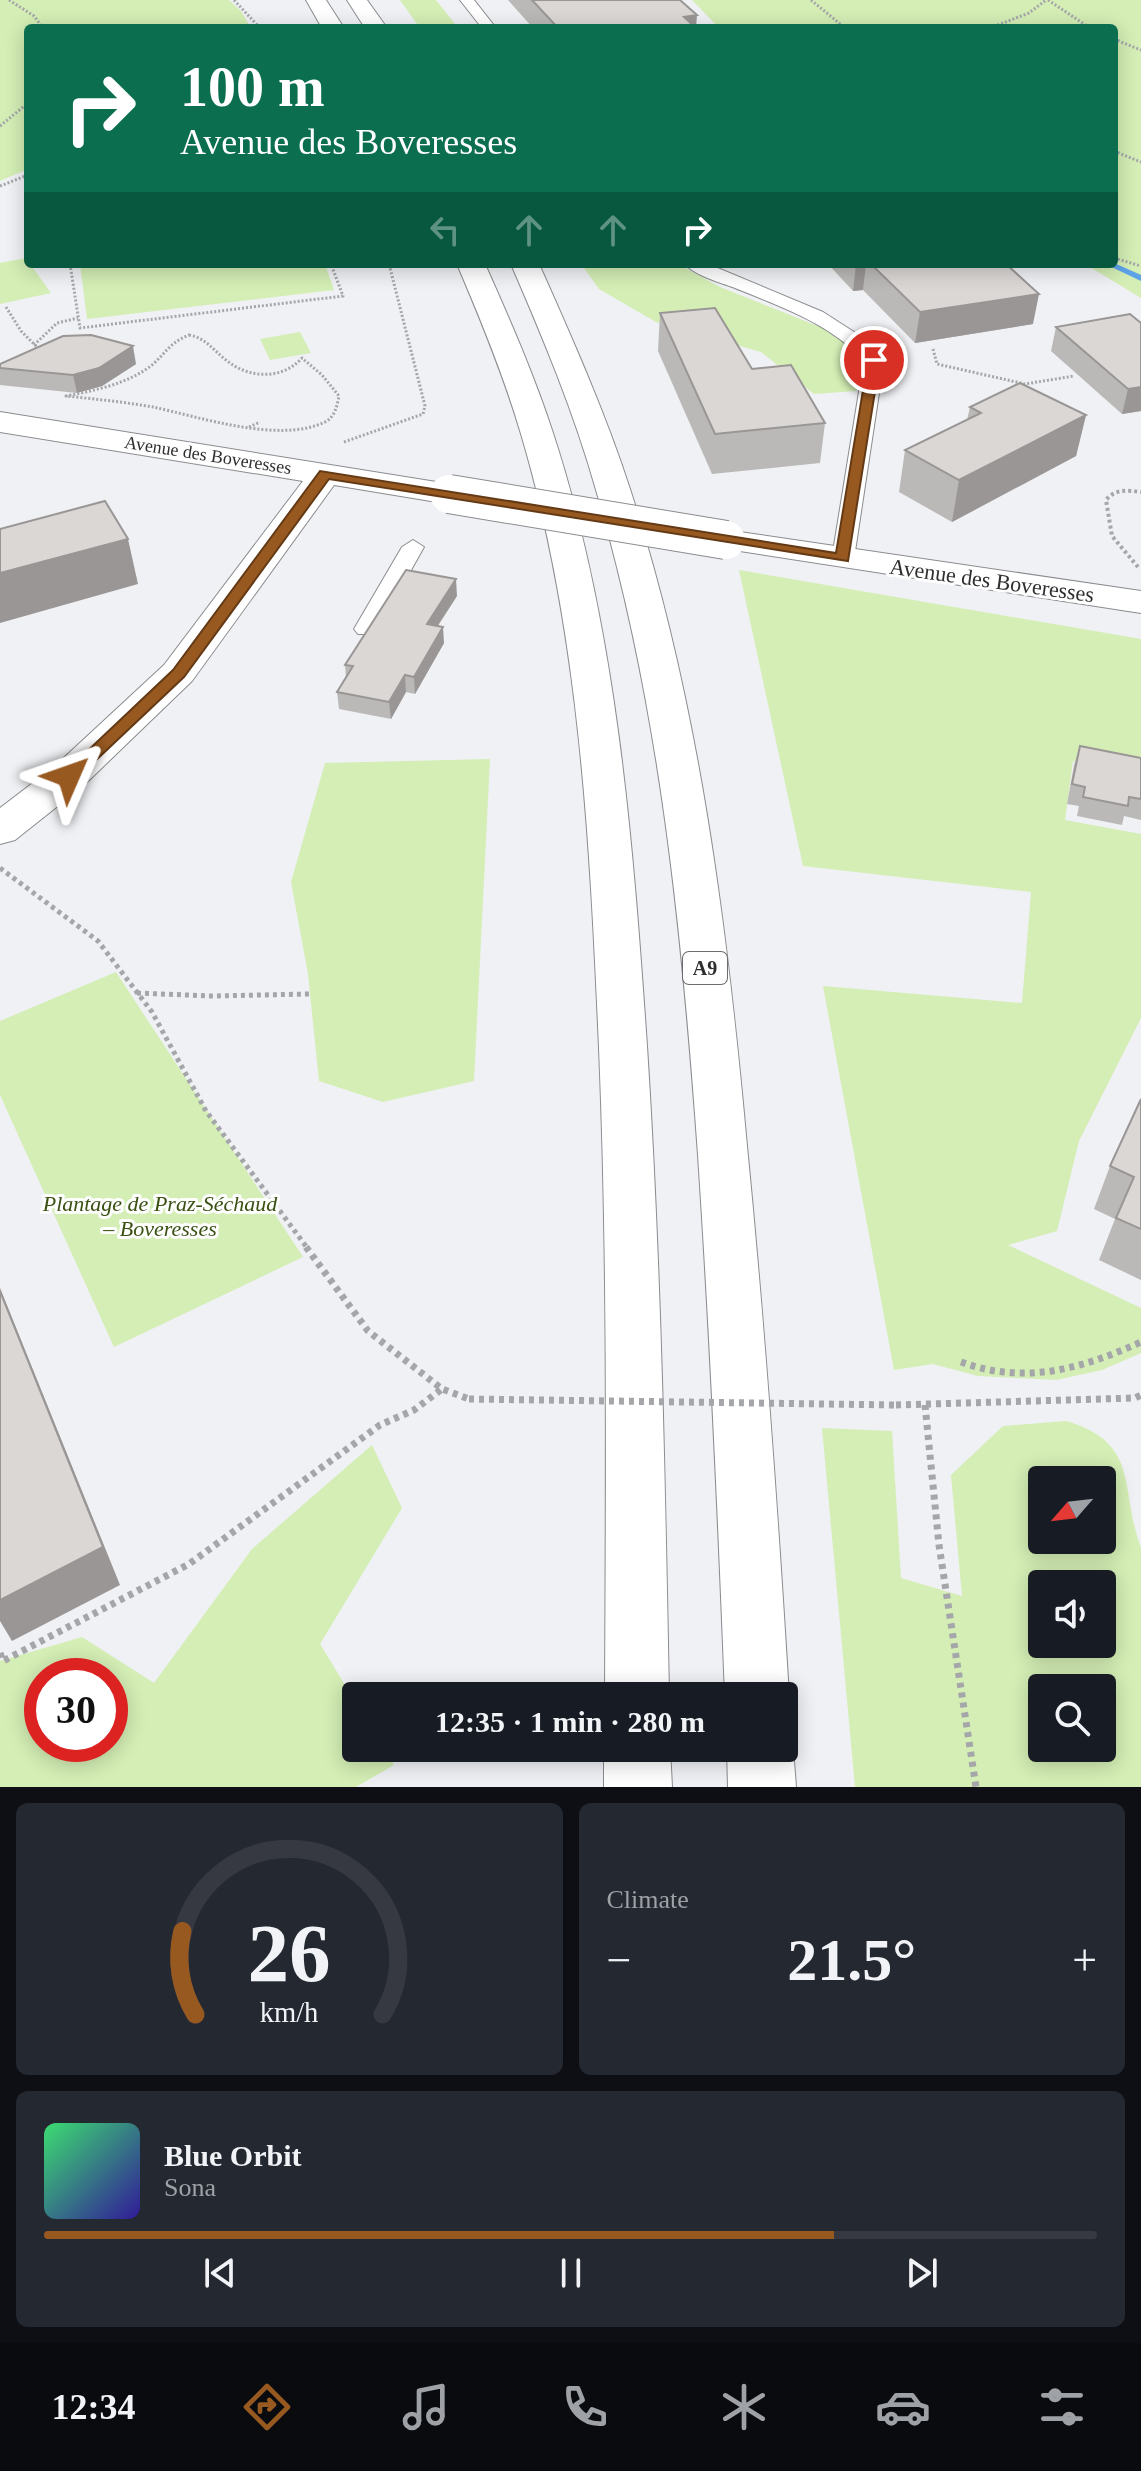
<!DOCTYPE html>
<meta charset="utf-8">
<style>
body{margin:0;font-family:Georgia,serif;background:#242831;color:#f1f3f6;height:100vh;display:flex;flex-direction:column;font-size:30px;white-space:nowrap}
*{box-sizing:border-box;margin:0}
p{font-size:26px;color:#9ea1a6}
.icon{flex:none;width:44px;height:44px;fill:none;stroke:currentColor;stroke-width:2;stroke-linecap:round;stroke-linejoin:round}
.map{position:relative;height:1787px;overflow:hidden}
.sheet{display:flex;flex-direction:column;gap:16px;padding:16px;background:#0d0f14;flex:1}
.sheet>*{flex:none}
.top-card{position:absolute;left:24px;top:24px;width:1094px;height:244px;border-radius:8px;box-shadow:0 4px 20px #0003;background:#0b6e4f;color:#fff;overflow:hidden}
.needle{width:52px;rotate:242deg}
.tools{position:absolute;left:1028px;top:1466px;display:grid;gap:16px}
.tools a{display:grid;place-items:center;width:88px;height:88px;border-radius:8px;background:#171b24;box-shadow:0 4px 20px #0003;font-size:40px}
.speed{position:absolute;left:24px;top:1658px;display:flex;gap:16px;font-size:40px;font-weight:700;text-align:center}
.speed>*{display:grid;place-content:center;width:104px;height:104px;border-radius:50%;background:#171b24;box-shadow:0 4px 20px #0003;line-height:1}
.speed .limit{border:12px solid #d22;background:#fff;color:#111}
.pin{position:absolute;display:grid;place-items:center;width:68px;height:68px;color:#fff;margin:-34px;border:4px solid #fff;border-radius:50%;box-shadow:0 2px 8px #0007}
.me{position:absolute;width:88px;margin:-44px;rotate:47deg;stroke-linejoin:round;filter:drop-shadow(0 0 6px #0008)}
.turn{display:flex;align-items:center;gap:28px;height:168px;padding:0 24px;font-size:36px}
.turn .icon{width:104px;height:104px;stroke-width:2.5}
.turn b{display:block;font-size:56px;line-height:68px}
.lanes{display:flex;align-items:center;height:76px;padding:0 24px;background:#0003;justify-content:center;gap:40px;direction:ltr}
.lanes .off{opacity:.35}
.big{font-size:60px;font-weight:700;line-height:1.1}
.sheet .widget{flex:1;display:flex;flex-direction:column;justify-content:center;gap:12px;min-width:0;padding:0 28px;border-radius:12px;background:#242831}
.sheet .dial{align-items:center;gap:0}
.dial svg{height:208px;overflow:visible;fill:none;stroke:#363941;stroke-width:7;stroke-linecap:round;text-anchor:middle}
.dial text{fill:#f1f3f6;stroke:none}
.song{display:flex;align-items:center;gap:24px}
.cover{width:96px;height:96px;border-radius:12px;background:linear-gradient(135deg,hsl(140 70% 55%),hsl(250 70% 35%))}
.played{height:8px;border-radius:4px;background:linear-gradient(90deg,#985921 75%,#363941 75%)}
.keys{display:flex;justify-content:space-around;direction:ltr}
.heat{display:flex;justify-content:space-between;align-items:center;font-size:44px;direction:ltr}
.sheet .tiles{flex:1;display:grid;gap:16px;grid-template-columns:1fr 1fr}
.widget:last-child{grid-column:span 2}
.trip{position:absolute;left:342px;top:1682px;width:456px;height:80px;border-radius:8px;background:#171b24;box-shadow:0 4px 20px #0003;font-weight:700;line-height:80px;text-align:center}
.tab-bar{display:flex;height:128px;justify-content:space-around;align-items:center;background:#090b0e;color:#9ea1a6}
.tab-bar .icon{width:56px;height:56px}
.tab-bar .current{color:#985921}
.tab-bar b{font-size:36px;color:#f1f3f6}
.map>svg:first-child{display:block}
.green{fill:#d4eeb5;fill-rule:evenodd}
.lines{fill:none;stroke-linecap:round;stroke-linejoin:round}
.stream{fill:#5ea2e8;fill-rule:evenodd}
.lane-casing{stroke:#8b8c8f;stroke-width:2}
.street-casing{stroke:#8b8c8f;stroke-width:2}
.highway-casing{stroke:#8b8c8f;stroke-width:2}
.path-far3{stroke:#a5a6a9;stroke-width:3;stroke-dasharray:2 2;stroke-linecap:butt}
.path-far2{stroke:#a5a6a9;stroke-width:4;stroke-dasharray:3 3;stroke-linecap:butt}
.path-far1{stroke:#a5a6a9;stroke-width:5;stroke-dasharray:4 4;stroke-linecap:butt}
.path{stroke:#a5a6a9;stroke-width:7;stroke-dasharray:5 5;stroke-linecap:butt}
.lane{fill:#fff;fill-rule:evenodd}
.street{fill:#fff;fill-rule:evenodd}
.highway{fill:#fff;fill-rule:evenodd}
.street-bridge-casing{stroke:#8b8c8f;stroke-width:40;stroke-linecap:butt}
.path-bridge{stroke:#a5a6a9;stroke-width:7;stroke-dasharray:5 5;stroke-linecap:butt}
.street-bridge{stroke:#fff;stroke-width:38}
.wall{fill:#bbb9b7}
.shaded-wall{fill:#999695}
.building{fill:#dad7d5;stroke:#999695;stroke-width:2}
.route{fill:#985921;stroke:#633a15;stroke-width:2}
.labels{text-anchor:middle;stroke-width:6;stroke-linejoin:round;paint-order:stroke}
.far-street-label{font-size:18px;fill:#2e2e30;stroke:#fefeff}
.shield{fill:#fefeff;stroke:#6c6c6e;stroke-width:2}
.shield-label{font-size:20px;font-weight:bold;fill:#2e2e30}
.street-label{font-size:22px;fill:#2e2e30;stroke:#fefeff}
.park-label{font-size:22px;font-style:italic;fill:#3a5112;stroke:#fefeff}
</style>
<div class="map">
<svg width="1141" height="1787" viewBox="0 0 1141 1787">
<rect width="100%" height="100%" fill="#eff1f4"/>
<!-- green -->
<g class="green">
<polygon points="0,0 229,0 241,11 251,28 28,28 28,169 0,181"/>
<polygon points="400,0 436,0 458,28 420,28"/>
<polygon points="692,0 1141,0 1141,298 1085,264 1114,264 1114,28 719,28"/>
<polygon points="26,258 51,293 0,304 0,263"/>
<polygon points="80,264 325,264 334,290 87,319"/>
<polygon points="581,264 678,264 720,287 835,333 853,347 862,362 856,391 814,394 761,352 656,322 599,289"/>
<polygon points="300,332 311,353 270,360 260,339"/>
<polygon points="739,570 1141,639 1141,774 1073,761 1065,820 1141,834 1141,1018 1079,1141 1057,1231 1008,1245 1141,1308 1141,1353 1102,1370 1056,1380 978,1376 933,1364 894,1370 823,986 1022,1003 1031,892 803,866"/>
<polygon points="490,759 474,1081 383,1102 319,1081 308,974 291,882 325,763"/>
<polygon points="116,972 303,1257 114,1347 0,1095 0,1021"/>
<path d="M1066 1421C1141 1443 1119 1488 1141 1548V1787H855L822 1428 892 1431 901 1578 962 1596 951 1475 1003 1426ZM1042 1480H1102V1540H1042ZM1042 1584H1102V1644H1042ZM1042 1688H1102V1748H1042Z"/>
<path d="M372 1445 402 1508 320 1644 356 1703V1748H384L394 1765 356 1787H0V1661L82 1637 154 1683 252 1549ZM42 1676H110V1744H42Z"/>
</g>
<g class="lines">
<!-- stream -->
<polygon class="stream" points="1114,263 1141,275 1141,281 1105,264"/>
<defs>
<g id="lane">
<polygon points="460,0 474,0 496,28 482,28"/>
<path d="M685 264H708L823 312 865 339 884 360 854 558 851 563H835L832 558 864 361C830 323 781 307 735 288 719 282 696 276 685 264Z"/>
<polygon points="413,540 424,547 378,629 374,634 358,634 354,629 402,547"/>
</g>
<g id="street">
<polygon points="0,412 449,484 461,487 466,494 461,501 449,504 334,485 192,681 83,786 15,840 0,844 0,808 55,766 164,665 303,481 0,432"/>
<polygon points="726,530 1141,591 1141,613 714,547 709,540 714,533"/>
</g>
<g id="highway">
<polygon points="306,0 326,0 344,28 322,28"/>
<polygon points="347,0 367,0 387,28 365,28"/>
<path d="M457 264H485C510 320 534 375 553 433 617 629 633 842 647 1046 661 1262 665 1479 669 1696H605C606 1480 608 1264 599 1048 590 843 580 632 521 434 504 376 481 320 457 264Z"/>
<path d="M511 264H539C572 338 605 412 630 489 699 701 727 925 747 1146 765 1329 778 1513 789 1696L784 1709V1696H725C718 1515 710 1335 698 1155 682 931 660 706 596 490 574 412 543 338 511 264Z"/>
<polygon points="784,1726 793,1748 796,1787 728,1787 727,1748 784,1748"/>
<polygon points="604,1748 670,1748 672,1787 604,1787"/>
</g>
</defs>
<!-- lane casing -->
<use href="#lane" class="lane-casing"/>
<!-- street casing -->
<use href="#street" class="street-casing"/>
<!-- highway casing -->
<use href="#highway" class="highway-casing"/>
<!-- path-far3 -->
<g class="path-far3">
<polyline points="9,0 34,16 43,28"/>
<polyline points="234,0 260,28"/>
<polyline points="811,0 845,28"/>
<polyline points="1048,0 1090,28"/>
<polyline points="990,28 1029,13 1046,0"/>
<polyline points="1114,39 1141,50"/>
<polyline points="0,126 28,103"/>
<polyline points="1114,151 1141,162"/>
<polyline points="0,186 28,175"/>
<polyline points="1114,258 1141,266"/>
<polyline points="70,264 80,328 343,296 331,264"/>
<polyline points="6,307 21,331 40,350"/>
<path d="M189 335C206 338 213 350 226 360 249 379 282 380 302 358L322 375 339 396C337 406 335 417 325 422 279 444 200 417 153 407 124 402 95 399 66 396 92 391 122 385 145 370 163 359 166 344 189 335Z"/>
<polyline points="34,345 57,323 78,318"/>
<polyline points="933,349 937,364 1025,384 1074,376"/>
<polyline points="249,427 260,422"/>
<polyline points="344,442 423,414 425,406 389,264"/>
</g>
<!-- path-far2 -->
<path class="path-far2" d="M1138 567 1112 536 1106 500C1115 489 1127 490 1141 492"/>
<!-- path-far1 -->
<g class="path-far1">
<polyline points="0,868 98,941 152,1012 206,1111 308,1249"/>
<polyline points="137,993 211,996 310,994"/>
</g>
<!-- path -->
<g class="path">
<polyline points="306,1247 368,1331 442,1389 469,1399"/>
<path d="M961 1362C1024 1385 1082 1369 1141 1342"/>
<polyline points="896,1405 1135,1398 1141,1395"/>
<polyline points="925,1405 939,1545 976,1787"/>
<polyline points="0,1653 3,1661 189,1564 380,1425 414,1410 442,1389"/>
</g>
<!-- lane -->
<use href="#lane" class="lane"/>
<!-- street -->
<use href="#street" class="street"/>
<!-- highway -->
<use href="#highway" class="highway"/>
<defs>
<polyline id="street-bridge" points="449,494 726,540"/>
</defs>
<!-- street-bridge casing -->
<use href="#street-bridge" class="street-bridge-casing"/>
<!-- path-bridge -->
<polyline class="path-bridge" points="469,1399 896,1405"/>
<!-- street-bridge -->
<use href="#street-bridge" class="street-bridge"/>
</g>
<!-- wall -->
<g class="wall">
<polygon points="508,0 680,0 696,28 533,28"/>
<polygon points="828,264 1006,264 1033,324 915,343 863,290 853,291"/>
<polygon points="660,313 752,369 825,423 820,463 712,474 658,351"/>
<polygon points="1141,323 1141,411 1122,414 1051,351 1056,327"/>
<polygon points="0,364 136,364 102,386 77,393 0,385"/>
<polygon points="970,407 1086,415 1076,456 952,522 899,492 905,450 967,420"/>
<polygon points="457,596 438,626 444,643 415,694 406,692 391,719 339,709 337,692 346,678 345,665"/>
<polygon points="1080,746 1141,758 1141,820 1124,816 1122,825 1077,816 1079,806 1067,804 1074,765"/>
<polygon points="1141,1099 1141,1280 1099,1260 1115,1219 1094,1209 1110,1166"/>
</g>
<!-- shaded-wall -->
<g class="shaded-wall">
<polygon points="697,15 696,28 684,17"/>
<polygon points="856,264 866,264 863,290 853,291"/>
<polygon points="1039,294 1033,324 915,343 920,312"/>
<polygon points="133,346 136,364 102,386 77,393 73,375"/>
<polygon points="1141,387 1141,411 1122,414 1128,389"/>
<polygon points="1086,415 1076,456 952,522 959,480"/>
<polygon points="128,539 138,584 0,623 0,573"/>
<polygon points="456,579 457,596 428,640 427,624"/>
<polygon points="443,627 444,643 415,694 414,677"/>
<polygon points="405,675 406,692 391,719 389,702"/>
<polygon points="0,1288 120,1585 12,1641 0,1621"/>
</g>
<!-- building -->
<g class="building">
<polygon points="532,0 680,0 697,15 684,17 696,28 558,28"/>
<polygon points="871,264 1006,264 1039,294 920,312"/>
<polygon points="715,308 752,369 791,365 825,423 715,434 660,313"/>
<polygon points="1130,314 1141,323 1141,387 1128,389 1056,327"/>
<polygon points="91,335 133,346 99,368 73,375 0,368 0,364 63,336"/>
<polygon points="1020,383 1086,415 959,480 905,450 981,413 970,407"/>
<polygon points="105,501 128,539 0,573 0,529"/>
<polygon points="406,570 456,579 427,624 443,627 414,677 405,675 389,702 337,692 353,666 345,665"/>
<polygon points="1080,746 1141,758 1141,799 1129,797 1128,806 1083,797 1085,787 1072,784"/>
<polygon points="1141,1099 1141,1229 1116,1218 1134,1177 1110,1166"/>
<polygon points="0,1291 103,1547 0,1600"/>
</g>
<!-- route -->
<polygon class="route" points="874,356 880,360 848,561 329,479 184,677 75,780 69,782 61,776 173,670 320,471 836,553 868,360"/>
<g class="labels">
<!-- far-street labels -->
<g class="far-street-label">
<text transform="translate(208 455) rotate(9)" y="6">Avenue des Boveresses</text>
</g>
<!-- shield labels -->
<rect class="shield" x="683" y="952" width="44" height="32" rx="6"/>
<g class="shield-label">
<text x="705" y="975">A9</text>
</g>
<!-- street labels -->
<g class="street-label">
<text transform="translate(992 580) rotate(8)" y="8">Avenue des Boveresses</text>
</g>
<!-- park labels -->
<g class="park-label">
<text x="160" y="1211">Plantage de Praz-Séchaud<tspan x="160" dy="25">– Boveresses</tspan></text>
</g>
</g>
</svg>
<div class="tools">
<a><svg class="needle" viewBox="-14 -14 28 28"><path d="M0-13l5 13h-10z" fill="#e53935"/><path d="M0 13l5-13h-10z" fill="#9ea1a6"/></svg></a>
<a><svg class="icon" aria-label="sound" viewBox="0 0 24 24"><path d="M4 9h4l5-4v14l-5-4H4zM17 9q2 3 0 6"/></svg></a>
<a><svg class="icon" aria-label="search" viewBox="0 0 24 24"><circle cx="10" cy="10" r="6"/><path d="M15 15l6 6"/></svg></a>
</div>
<div class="speed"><div class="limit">30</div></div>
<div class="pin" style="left:874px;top:360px;background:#d93025"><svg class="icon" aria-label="arrive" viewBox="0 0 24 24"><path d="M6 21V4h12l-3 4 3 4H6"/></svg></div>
<svg class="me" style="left:69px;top:776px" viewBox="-20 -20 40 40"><path d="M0-17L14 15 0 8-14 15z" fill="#985921" stroke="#fff" stroke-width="4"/></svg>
<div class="trip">12:35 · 1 min · 280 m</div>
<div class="top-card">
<div class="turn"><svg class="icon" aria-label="right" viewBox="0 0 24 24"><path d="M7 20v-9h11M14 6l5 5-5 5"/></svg><div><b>100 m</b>Avenue des Boveresses</div></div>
<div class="lanes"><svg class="icon off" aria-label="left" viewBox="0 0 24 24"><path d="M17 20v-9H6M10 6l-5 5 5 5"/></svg><svg class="icon off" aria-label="ahead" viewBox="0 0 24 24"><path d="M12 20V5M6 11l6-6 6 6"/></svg><svg class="icon off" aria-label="ahead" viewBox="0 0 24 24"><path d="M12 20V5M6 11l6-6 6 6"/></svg><svg class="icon" aria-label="right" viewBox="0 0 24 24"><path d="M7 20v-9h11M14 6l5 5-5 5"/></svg></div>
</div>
</div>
<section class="sheet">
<div class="tiles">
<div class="widget dial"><svg viewBox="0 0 100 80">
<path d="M14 69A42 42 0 1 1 86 69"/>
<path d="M14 69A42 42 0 0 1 9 37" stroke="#985921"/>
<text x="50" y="56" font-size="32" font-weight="700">26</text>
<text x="50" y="72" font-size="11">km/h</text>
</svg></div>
<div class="widget"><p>Climate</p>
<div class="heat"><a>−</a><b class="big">21.5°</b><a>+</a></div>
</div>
<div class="widget">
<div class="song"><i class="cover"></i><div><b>Blue Orbit</b><p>Sona</p></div></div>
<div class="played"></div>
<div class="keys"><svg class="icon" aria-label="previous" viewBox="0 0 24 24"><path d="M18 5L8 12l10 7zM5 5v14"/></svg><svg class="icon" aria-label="pause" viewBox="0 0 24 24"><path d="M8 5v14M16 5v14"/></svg><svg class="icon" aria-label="next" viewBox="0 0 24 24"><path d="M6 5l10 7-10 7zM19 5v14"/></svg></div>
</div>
</div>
</section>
<nav class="tab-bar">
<b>12:34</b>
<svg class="icon current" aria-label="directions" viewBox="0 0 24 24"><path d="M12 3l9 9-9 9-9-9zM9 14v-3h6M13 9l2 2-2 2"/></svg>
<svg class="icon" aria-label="music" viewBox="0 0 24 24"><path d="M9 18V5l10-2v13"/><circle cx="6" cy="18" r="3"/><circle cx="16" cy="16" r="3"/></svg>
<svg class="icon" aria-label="phone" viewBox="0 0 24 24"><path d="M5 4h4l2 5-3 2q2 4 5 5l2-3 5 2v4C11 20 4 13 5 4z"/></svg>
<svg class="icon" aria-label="climate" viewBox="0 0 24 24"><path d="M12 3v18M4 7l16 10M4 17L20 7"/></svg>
<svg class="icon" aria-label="car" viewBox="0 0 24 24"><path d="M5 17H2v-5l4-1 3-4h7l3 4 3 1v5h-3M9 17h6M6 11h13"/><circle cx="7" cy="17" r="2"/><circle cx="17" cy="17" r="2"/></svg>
<svg class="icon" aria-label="filters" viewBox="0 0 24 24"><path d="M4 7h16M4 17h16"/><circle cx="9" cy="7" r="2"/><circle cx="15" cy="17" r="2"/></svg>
</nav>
